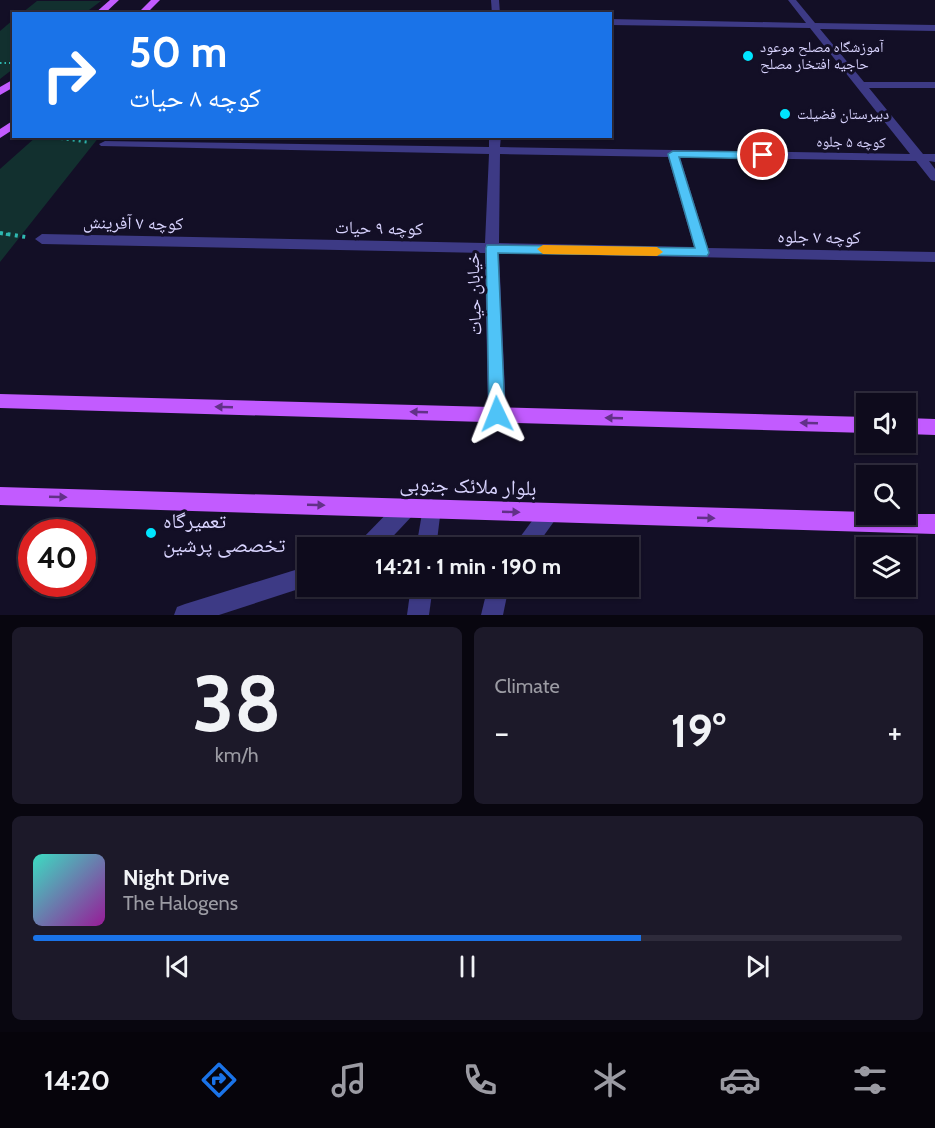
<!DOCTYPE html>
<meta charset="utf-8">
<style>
body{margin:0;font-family:Cabin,"Noto Naskh Arabic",sans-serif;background:#1c1929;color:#f1f3f6;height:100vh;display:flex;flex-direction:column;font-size:22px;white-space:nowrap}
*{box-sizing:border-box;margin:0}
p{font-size:20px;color:#9b9ba3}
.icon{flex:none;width:33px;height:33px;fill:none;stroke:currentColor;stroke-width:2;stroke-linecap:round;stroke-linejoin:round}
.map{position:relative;height:615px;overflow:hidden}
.details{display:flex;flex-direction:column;gap:12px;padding:12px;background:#08060f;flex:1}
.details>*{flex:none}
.top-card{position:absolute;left:12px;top:12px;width:600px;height:126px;border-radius:0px;box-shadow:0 2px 4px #0004,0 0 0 2px #2e2b3b;background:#1a73e8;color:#fff;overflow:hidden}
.tools{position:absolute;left:856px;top:393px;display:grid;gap:12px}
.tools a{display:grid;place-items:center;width:60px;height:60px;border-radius:0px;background:#0e0b1c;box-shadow:0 2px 4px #0004,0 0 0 2px #2e2b3b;font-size:30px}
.speed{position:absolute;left:18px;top:519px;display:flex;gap:12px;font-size:30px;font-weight:700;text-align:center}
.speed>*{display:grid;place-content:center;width:78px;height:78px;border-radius:50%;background:#0e0b1c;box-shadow:0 2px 4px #0004,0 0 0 2px #2e2b3b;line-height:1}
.speed .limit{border:9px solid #d22;background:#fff;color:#111}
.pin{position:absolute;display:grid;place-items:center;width:51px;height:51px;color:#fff;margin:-26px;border:3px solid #fff;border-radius:50%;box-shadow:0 2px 6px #0007}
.me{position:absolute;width:66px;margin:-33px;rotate:358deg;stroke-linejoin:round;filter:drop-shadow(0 0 4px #0008)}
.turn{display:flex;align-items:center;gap:21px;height:126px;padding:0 18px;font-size:27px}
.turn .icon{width:78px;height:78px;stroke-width:2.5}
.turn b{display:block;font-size:42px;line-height:51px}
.big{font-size:45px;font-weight:800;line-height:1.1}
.details .card{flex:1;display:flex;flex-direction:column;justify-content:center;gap:9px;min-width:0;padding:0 21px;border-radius:9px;background:#1c1929}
.details .dial{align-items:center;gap:0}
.dial b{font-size:78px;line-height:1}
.song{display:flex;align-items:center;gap:18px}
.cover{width:72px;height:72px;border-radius:9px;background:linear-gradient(135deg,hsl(170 70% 55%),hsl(300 70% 35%))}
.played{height:6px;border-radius:3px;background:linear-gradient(90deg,#1a73e8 70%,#2e2b3b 70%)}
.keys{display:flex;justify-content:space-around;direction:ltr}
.heat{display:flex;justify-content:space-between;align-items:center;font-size:33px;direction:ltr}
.details .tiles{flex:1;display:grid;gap:12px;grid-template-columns:1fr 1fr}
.card:last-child{grid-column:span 2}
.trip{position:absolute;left:297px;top:537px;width:342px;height:60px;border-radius:0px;background:#0e0b1c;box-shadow:0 2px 4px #0004,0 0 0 2px #2e2b3b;font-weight:800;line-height:60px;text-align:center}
.tab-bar{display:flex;height:96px;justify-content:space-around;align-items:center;background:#06040b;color:#9b9ba3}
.tab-bar .icon{width:42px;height:42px}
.tab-bar .current{color:#1a73e8}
.tab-bar b{font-size:27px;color:#f1f3f6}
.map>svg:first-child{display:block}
.green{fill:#12302f}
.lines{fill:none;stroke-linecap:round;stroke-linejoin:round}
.path-far2{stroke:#2fb8b0;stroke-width:2;stroke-dasharray:1.5 3;stroke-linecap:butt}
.path-far1{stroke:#2fb8b0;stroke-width:3;stroke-dasharray:2 4;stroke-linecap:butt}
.path{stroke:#2fb8b0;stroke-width:4;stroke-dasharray:3 4.5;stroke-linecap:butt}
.minor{fill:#3d3a85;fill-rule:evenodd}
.major{fill:#c25bff;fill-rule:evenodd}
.oneway{fill:#623188}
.route{fill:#4fc3f7;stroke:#337fa1;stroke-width:1.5}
.slow{fill:#f59e0b}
.poi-dot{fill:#00e5ff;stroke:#130f26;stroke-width:2}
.labels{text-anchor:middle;stroke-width:6;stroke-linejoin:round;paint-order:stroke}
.far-poi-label{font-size:15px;fill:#d9d4ff;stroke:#130f26;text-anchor:start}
.far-street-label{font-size:15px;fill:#d9d4ff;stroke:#130f26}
.street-label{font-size:18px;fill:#d9d4ff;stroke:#130f26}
.near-street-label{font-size:21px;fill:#d9d4ff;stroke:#130f26}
.near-poi-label{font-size:21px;fill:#d9d4ff;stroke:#130f26;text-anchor:start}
</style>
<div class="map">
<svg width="935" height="615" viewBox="0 0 935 615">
<rect width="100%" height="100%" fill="#130f26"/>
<!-- green -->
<g class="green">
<polygon points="37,1 101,1 85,13 22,13"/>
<polygon points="13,20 13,69 0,79 0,31"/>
<polygon points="36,137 99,137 0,262 0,169"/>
</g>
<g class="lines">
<!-- path-far2 -->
<g class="path-far2">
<polyline points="165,13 178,14"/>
<polyline points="0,63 14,63"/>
</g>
<!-- path-far1 -->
<g class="path-far1">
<polyline points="43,136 87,142"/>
<polyline points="0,233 10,235"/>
</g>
<!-- path -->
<polyline class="path" points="0,233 26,237"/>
<!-- minor -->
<g class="minor">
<polygon points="491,0 499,0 500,14 492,14"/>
<path d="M788 0H796L815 23 935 25V31L820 29 864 82H935V88H869L923 154H935V162L929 161 935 169V181L931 180 916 161 680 157 708 248 935 252V262L499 253 506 414 503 419 497 422 491 419 488 414 485 253 42 244 35 239 42 234 485 243 489 154 101 146 99 144 105 141 489 147V136H501L500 147 910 154 810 28 610 25V19L806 23ZM500 154 668 157 694 247 499 243Z"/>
<polygon points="406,498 413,501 416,508 413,515 382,548 357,548 360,541 399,501"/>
<polygon points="431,499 438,502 441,509 436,548 416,548 424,502"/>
<polygon points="550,503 557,506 560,513 535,548 512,548 543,506"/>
<polygon points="308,566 308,586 219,615 174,615 177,607 185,604"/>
<polygon points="411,586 433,586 429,615 407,615"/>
<polygon points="488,586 509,586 503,615 481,615"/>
</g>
<!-- major -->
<g class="major">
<polygon points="110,0 119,0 104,14 94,14"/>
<polygon points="151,0 160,0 146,14 137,14"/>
<polygon points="14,79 14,87 0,95 0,87"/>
<polygon points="14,120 14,129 0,138 0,129"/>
<polygon points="0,394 867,417 867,433 0,408"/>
<polygon points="906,418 935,419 935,435 906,434"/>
<polygon points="0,487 867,512 867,514 935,514 935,534 0,505"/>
</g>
</g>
<!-- one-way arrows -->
<defs><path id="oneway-solid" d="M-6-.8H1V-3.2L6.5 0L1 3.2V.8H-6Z" transform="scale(1.5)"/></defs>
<g class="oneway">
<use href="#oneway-solid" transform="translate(224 407) rotate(-178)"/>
<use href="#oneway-solid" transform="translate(419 412) rotate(-178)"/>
<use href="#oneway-solid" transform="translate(614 418) rotate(-178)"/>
<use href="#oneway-solid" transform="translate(809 423) rotate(-178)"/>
<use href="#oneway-solid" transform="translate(58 497) rotate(2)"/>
<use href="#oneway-solid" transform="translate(316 505) rotate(2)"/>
<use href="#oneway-solid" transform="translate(511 512) rotate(2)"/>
<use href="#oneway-solid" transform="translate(706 518) rotate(2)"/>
</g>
<!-- route -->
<polygon class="route" points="673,151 763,152 768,155 763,159 679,157 709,253 707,256 498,253 505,414 503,419 497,421 492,419 489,414 486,248 487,245 695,248 668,154"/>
<!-- slow -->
<polygon class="slow" points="543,245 657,247 663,252 657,256 543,254 537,249"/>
<!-- markers -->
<g class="poi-dot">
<circle cx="748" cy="56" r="6"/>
<circle cx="785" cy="114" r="6"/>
<circle cx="151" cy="533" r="6"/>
</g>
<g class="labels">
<!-- far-poi labels -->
<g class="far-poi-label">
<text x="760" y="52">آموزشگاه مصلح موعود<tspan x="760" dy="17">حاجیه افتخار مصلح</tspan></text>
<text x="797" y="119">دبیرستان فضیلت</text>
</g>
<!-- far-street labels -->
<g class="far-street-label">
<text transform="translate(851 142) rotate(1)" y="5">کوچه ۵ جلوه</text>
</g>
<!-- street labels -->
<g class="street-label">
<text transform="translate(133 223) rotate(1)" y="6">کوچه ۷ آفرینش</text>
<text transform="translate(379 228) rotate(1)" y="6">کوچه ۹ حیات</text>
<text transform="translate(819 237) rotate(1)" y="6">کوچه ۷ جلوه</text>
<text transform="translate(474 294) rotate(-92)" y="6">خیابان حیات</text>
</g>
<!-- near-street labels -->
<g class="near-street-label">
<text transform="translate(468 486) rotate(2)" y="7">بلوار ملائک جنوبی</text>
</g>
<!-- near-poi labels -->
<g class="near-poi-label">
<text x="163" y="528">تعمیرگاه<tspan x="163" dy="24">تخصصی پرشین</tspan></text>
</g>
</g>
</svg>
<div class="tools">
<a><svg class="icon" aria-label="sound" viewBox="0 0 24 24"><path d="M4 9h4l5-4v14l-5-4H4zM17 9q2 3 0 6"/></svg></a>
<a><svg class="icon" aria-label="search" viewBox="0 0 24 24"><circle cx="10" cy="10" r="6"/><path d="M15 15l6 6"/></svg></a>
<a><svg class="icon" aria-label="layers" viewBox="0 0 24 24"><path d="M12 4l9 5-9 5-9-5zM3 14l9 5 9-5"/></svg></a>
</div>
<div class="speed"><div class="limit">40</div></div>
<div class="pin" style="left:763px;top:155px;background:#d93025"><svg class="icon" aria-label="arrive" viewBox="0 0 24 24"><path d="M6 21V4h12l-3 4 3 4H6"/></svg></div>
<svg class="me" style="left:497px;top:414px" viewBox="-20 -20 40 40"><path d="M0-17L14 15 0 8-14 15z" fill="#4fc3f7" stroke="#fff" stroke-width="4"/></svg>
<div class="trip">14:21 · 1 min · 190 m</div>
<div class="top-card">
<div class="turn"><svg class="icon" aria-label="right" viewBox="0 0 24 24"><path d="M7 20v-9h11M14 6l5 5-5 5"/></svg><div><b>50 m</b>کوچه ۸ حیات</div></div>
</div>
</div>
<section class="details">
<div class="tiles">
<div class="card dial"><b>38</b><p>km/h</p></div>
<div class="card"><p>Climate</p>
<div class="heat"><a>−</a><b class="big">19°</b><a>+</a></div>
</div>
<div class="card">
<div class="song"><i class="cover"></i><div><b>Night Drive</b><p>The Halogens</p></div></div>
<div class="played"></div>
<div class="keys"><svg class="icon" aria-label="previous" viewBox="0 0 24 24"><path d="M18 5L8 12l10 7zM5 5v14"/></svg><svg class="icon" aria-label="pause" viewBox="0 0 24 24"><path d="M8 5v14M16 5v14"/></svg><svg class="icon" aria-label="next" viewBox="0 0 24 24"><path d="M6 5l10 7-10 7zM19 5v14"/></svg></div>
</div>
</div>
</section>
<nav class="tab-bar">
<b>14:20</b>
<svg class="icon current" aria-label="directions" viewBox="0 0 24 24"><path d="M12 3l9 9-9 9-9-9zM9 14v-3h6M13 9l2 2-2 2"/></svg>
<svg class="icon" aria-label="music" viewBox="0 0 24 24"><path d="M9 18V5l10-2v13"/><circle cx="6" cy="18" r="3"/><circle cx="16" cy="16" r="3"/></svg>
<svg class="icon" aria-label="phone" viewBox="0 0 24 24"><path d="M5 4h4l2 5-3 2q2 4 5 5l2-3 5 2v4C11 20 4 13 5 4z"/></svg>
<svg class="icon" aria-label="climate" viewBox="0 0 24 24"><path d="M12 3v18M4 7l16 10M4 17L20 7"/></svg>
<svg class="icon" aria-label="car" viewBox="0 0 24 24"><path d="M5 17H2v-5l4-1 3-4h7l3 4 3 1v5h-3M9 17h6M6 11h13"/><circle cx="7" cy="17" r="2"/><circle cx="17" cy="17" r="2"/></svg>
<svg class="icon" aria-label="filters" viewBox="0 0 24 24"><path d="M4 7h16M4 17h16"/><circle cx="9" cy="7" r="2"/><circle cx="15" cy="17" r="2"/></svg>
</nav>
